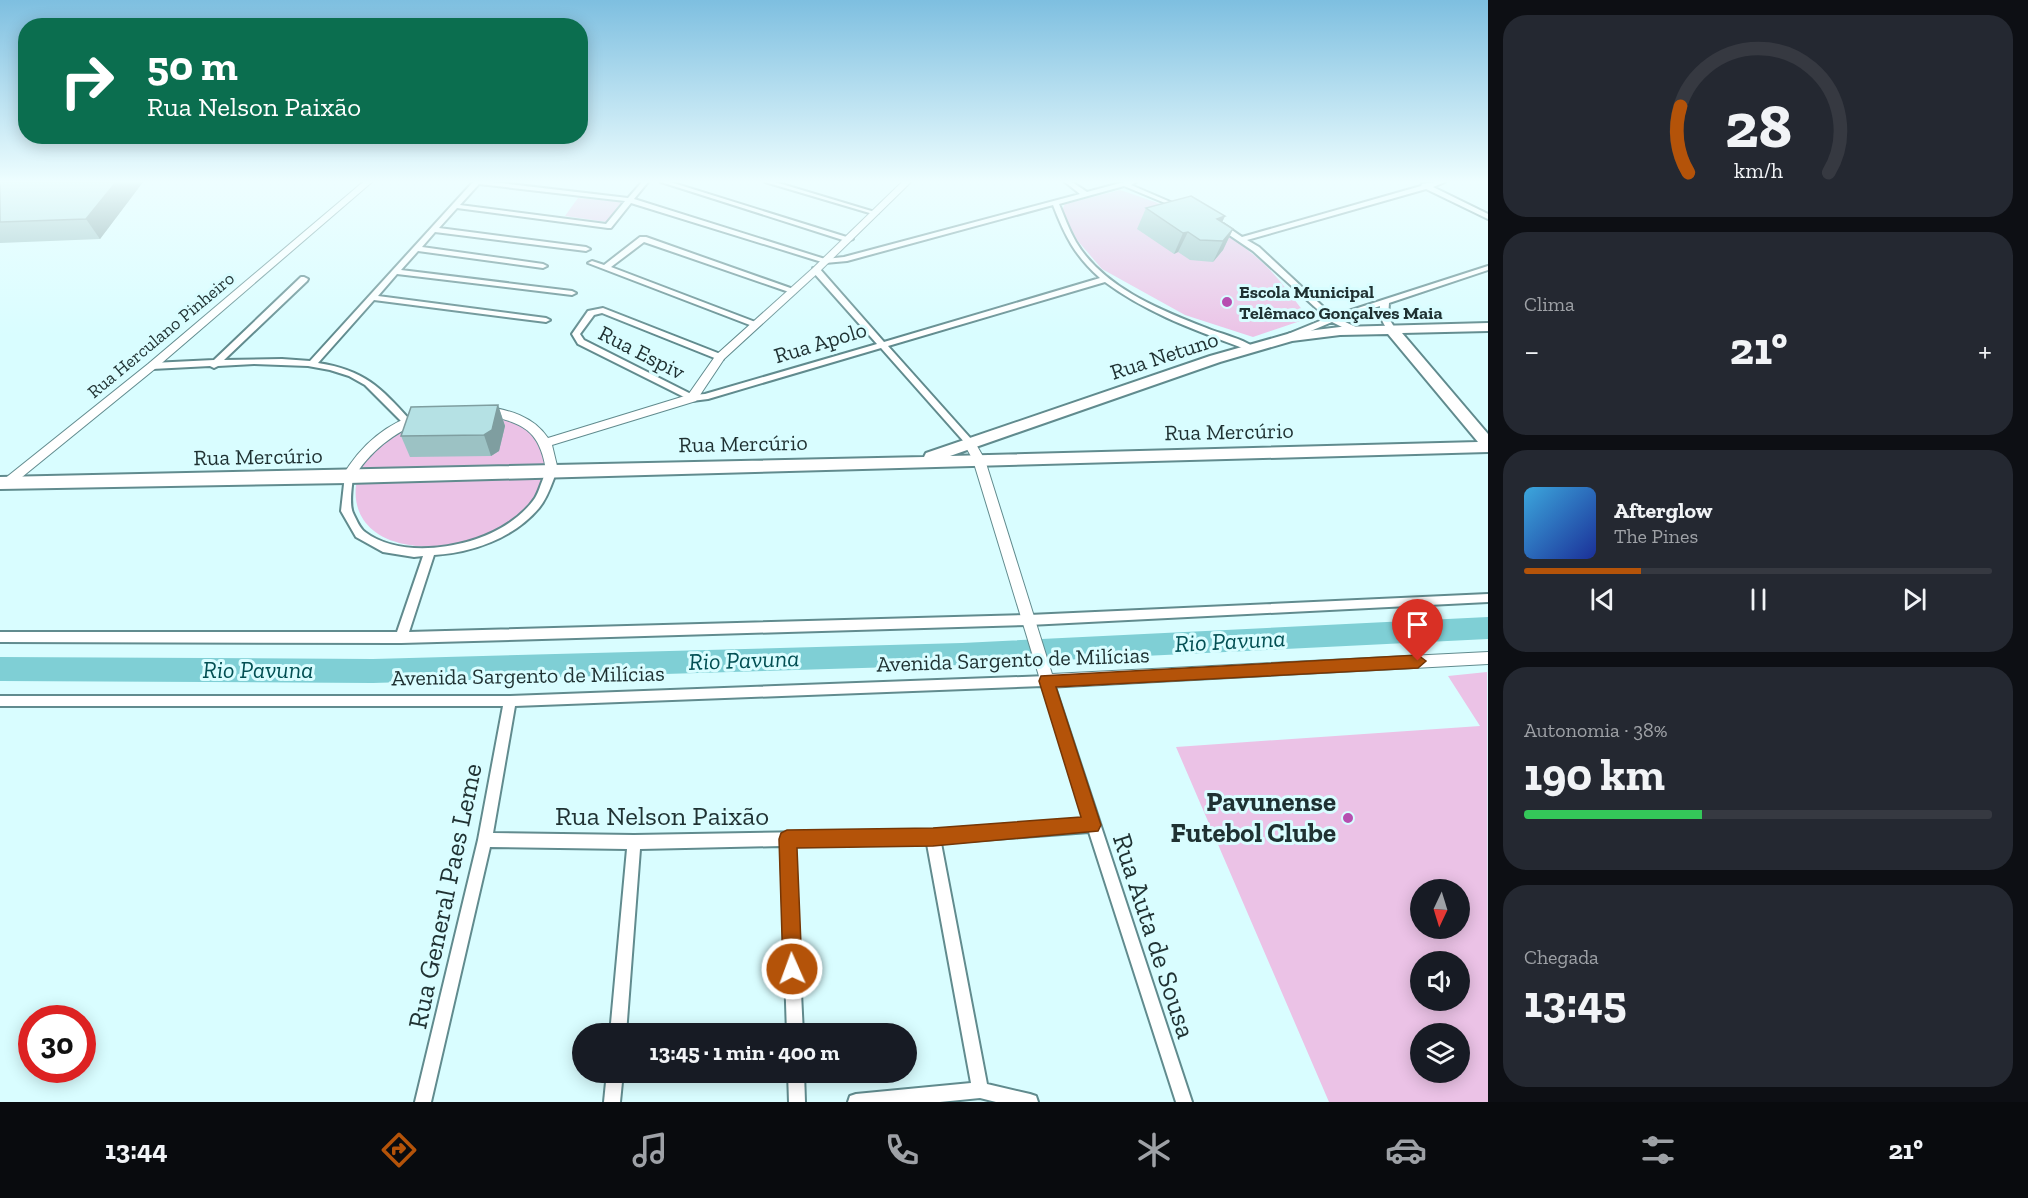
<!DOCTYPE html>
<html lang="pt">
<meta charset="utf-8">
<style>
body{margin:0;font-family:"Zilla Slab",serif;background:#242831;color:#f1f3f6;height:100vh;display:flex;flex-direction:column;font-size:22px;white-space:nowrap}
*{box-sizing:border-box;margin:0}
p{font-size:20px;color:#9ea1a6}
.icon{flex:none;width:33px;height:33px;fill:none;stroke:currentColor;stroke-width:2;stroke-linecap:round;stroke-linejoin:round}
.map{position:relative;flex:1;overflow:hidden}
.side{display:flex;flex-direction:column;gap:15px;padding:15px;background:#0d0f14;width:540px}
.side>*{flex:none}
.hud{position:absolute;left:18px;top:18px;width:570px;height:126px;border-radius:24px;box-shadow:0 3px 15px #0003;background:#0b6e4f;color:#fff;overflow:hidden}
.needle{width:39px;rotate:184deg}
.fabs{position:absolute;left:1410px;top:879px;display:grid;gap:12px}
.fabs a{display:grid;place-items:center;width:60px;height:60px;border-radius:50%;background:#171b24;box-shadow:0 3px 15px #0003;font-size:30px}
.speed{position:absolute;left:18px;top:1005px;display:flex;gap:12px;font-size:30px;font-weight:700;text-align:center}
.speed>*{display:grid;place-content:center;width:78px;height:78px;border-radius:50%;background:#171b24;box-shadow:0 3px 15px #0003;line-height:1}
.speed .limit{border:9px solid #d22;background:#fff;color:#111}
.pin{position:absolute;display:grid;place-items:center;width:51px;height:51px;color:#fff;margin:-62px -26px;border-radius:50% 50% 50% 0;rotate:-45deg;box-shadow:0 0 6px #0007}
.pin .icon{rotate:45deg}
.me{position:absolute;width:66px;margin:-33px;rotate:358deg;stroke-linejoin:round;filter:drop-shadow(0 0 4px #0008)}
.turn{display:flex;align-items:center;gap:21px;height:126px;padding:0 30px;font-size:27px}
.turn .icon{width:78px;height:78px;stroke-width:2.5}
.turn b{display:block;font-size:42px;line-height:51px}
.big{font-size:45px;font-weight:800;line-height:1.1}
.side .widget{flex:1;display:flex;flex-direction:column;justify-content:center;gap:9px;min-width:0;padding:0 21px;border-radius:24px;background:#242831}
.side .dial{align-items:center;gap:0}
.dial svg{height:156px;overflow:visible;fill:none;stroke:#363941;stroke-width:7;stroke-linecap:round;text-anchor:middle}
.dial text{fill:#f1f3f6;stroke:none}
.song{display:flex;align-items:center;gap:18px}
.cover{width:72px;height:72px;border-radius:9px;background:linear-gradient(135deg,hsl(200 70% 55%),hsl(230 70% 35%))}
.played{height:6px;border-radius:3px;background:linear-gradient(90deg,#b45309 25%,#363941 25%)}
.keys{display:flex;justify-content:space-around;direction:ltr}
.heat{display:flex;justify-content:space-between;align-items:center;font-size:33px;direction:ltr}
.charge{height:9px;border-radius:4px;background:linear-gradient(90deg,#34c759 38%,#363941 0)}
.trip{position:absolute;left:572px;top:1023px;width:345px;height:60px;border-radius:30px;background:#171b24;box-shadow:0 3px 15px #0003;font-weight:800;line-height:60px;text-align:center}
.menu{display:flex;height:96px;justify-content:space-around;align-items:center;background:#090b0e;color:#9ea1a6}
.menu .icon{width:42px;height:42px}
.menu .current{color:#b45309}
.menu b{font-size:27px;color:#f1f3f6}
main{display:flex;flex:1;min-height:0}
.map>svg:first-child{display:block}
.green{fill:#ebc2e6;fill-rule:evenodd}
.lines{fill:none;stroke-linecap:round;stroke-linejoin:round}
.river{fill:#7fcfd5;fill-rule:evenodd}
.minor-casing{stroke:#618b8e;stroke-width:4}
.tertiary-casing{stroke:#618b8e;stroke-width:2}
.primary-casing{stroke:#618b8e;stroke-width:4}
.minor{fill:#fff;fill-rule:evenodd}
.tertiary{fill:#fff;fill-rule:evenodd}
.primary{fill:#fff;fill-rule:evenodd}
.wall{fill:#9cc2c4}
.shaded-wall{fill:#7f9ea0}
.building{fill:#b5e1e4;stroke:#7f9ea0;stroke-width:1.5}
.route{fill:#b45309;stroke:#753606;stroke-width:1.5}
.poi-dot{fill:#b64eb0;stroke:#d9fdff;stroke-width:2}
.labels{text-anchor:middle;stroke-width:6;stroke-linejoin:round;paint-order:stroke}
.far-poi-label{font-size:18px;font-weight:bold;fill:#1f3132;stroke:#d9fdff;text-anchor:start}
.far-street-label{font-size:18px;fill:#1f3132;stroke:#d9fdff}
.street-label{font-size:22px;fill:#1f3132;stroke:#d9fdff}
.water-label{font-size:24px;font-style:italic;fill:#024f53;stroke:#d9fdff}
.near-poi-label{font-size:27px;font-weight:bold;fill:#1f3132;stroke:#d9fdff;text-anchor:end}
.near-street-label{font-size:27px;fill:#1f3132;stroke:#d9fdff}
</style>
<main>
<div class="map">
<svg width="1488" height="1102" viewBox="0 0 1488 1102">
<rect width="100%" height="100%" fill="#d9fdff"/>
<!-- green -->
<g class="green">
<path d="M1120 190C1171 207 1224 226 1264 264 1281 280 1294 300 1309 318L1253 337 1185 315 1102 269 1077 240 1062 210 1065 204Z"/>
<polygon points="578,198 622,202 607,222 565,216"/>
<path d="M481 411C495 416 511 418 524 425 531 428 536 440 540 446 550 460 550 473 542 488 517 535 453 555 404 544 335 530 345 455 401 430 422 420 457 417 481 411Z"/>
<path d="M1487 672 1488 1102H1329L1176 747 1480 726 1448 676ZM1420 890H1460V928H1420ZM1420 962H1460V1000H1420ZM1420 1034H1460V1072H1420Z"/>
</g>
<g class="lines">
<!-- river -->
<polygon class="river" points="1488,617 1488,639 962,665 373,683 0,681 0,657 373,659 962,643"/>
<defs>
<g id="minor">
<path d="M473 182H492L628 198 642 182H648L634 199 825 259 844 257 1080 194 1065 182H1072L1087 192 1124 182H1136L1131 185 1182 207 1177 208 1124 186 1059 204C1064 216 1069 230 1076 242 1103 287 1158 309 1204 327 1220 334 1242 338 1255 348L1251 351 1248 350C1198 331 1148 314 1105 282L888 346 972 440 974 442 972 444H966L881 348 708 399 692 401 578 344 572 334 588 311 603 308 723 355V359H717L602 313 594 315 580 334 584 340 693 395 705 394 877 344 813 272V268H819L884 342 1100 278C1075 256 1065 236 1053 205L847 261 825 263 631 203 611 228H608L457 208 439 228 586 247 590 249 586 251 435 232 422 247 543 264 547 266 543 268 418 251 401 270 572 291 576 293 572 295 397 274 378 296 546 318 550 320 546 322 374 300 318 363C364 370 380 387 410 420L412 422 410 424H404L365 385 349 376 330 370 308 366 254 364 218 366 214 368 210 366 152 369 148 366 152 363 214 360 301 277H304L308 279 307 281 224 360 282 359 310 361ZM479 184 625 201 606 224 460 205Z"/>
<polygon points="661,182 670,182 853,239 846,241"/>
<polygon points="765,182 775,182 878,213 873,214"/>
<path d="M1435 182H1445L1433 187 1488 214V219L1426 189 1247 240 1259 247 1333 316 1488 266V270L1389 303 1388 317 1396 330 1392 332H1389C1383 323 1379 317 1380 306L1339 319 1360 329V333H1354L1332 322 1294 338H1288V334L1327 318 1253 251 1216 226 1223 224 1242 237 1421 186 1422 184Z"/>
<polygon points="640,237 646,237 796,290 795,292 789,292 644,242 611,267 758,323 759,325 755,327 588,263 592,261 604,265"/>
<path d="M552 467 557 470C552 483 548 497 539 508 514 538 471 553 434 555L409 632 1029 615 1488 594V602L1029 625 401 643 0 642V632H397L423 556 414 557 383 552 356 537 341 511 345 475 348 473 353 477C352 487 349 504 353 513 356 519 360 529 365 532 402 560 473 548 509 523 518 517 529 507 535 498 541 489 543 471 552 467Z"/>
<path d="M1047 676 1051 677 1053 681 1192 1102H1176L1089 832 941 843 987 1084 1030 1094 1036 1096 1038 1102H996L980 1098 940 1102H848L850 1096 856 1094 971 1083 927 844 794 846 803 1034H787L781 846 640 849 626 1034H610L627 849 490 847 431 1102H415L478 840 503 706H0V696H510ZM1043 686 1085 819 933 830 634 835 493 833 515 706Z"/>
<polygon points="607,1072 623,1072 620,1102 604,1102"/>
<polygon points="788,1072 804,1072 805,1102 789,1102"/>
</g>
<g id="tertiary">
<polygon points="363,182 372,182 156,368 11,486 3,486 1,483 3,480 148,364"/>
<path d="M902 182H911L819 272 724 359 696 401 552 445 558 470 552 474 546 470C539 425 518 423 480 413L478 410 484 406C509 410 533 416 548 438L688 395 716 355 813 268Z"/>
<path d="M421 413 427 417 425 420C393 433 370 451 352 480H344L342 477C360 446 386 423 421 413Z"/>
<polygon points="969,438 973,439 985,460 1052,674 1488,652 1488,664 1047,688 1042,686 973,460 963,442"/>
</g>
<path id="primary" d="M1488 323V331L1402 333 1488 434V452L348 483 0 489V477L924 457 926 453 1210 356 1291 333 1340 327ZM1388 334 1478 442 950 456 1220 362 1292 341 1340 335Z"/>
</defs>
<!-- minor casing -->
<use href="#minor" class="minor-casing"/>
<!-- tertiary casing -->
<use href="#tertiary" class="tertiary-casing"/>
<!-- primary casing -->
<use href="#primary" class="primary-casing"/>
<!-- minor -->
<use href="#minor" class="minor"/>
<!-- tertiary -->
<use href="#tertiary" class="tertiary"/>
<!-- primary -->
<use href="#primary" class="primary"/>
</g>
<!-- wall -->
<g class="wall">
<polygon points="0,182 143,182 100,239 0,243"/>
<polygon points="1146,208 1225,216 1222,222 1233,229 1223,250 1213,262 1190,260 1178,252 1174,254 1137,229"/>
<polygon points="498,405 505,426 499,451 491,456 410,457 401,436"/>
</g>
<!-- shaded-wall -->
<g class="shaded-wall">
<polygon points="116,182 143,182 100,239 86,219"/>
<polygon points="1225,216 1215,237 1217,219"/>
<polygon points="1233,229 1223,250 1213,262 1223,241"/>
<polygon points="1188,232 1178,252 1174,254 1183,233"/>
<polygon points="498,405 505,426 499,451 491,456 484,435"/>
</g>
<!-- building -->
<g class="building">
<polygon points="0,182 116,182 86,219 0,222"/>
<polygon points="1191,196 1225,216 1217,219 1233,229 1223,241 1200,240 1188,232 1183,233 1146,208"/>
<polygon points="498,405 492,430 484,435 401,436 411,407"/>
</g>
<!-- sky -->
<linearGradient id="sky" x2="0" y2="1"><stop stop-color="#7ebfe0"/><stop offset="0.54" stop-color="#eefeff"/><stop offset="1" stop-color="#eefeff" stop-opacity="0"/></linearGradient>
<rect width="1488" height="336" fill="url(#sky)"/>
<!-- route -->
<polygon class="route" points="1418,655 1426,661 1418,668 1056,687 1101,825 1098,831 933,846 797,848 802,969 799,976 792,978 785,976 783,969 779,839 781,833 787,830 933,828 1081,817 1039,681 1041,676"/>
<!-- markers -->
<g class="poi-dot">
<circle cx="1227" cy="302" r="6"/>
<circle cx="1348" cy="818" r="6"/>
</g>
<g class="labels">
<!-- far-poi labels -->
<g class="far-poi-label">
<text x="1239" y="298">Escola Municipal<tspan x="1239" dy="21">Telêmaco Gonçalves Maia</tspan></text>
</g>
<!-- far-street labels -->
<g class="far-street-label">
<text transform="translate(161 335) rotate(-40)" y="6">Rua Herculano Pinheiro</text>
</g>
<!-- street labels -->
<g class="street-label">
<text transform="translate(820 342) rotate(-17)" y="8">Rua Apolo</text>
<text transform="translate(642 352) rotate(27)" y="8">Rua Espiv</text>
<text transform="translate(1164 355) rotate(-18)" y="8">Rua Netuno</text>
<text transform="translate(1229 431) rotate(-1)" y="8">Rua Mercúrio</text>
<text transform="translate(743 443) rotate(-1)" y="8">Rua Mercúrio</text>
<text transform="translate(258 456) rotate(-1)" y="8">Rua Mercúrio</text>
<text transform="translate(1013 659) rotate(-2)" y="8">Avenida Sargento de Milícias</text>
<text transform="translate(528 675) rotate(-1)" y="8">Avenida Sargento de Milícias</text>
</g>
<!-- water labels -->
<g class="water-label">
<text transform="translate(1230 641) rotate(-3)" y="8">Rio Pavuna</text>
<text transform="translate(744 660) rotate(-2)" y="8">Rio Pavuna</text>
<text x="258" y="678">Rio Pavuna</text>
</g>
<!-- near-poi labels -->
<g class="near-poi-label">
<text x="1336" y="811">Pavunense<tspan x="1336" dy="31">Futebol Clube</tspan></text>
</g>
<!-- near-street labels -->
<g class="near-street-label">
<text x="662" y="825">Rua Nelson Paixão</text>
<text transform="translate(445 896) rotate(-78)" y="9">Rua General Paes Leme</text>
<text transform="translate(1154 936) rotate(72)" y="9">Rua Auta de Sousa</text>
</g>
</g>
</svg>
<div class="fabs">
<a><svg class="needle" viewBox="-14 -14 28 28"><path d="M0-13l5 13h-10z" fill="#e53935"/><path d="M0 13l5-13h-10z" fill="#9ea1a6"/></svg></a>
<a><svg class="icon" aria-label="sound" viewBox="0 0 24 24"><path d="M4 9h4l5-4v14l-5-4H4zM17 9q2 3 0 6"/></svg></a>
<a><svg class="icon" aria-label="layers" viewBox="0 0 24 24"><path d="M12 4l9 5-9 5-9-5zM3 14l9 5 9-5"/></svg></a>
</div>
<div class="speed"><div class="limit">30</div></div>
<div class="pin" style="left:1418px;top:661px;background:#d93025"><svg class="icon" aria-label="arrive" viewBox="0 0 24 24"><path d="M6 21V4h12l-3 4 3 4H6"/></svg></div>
<svg class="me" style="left:792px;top:969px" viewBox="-20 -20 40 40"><circle r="17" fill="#b45309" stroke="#fff" stroke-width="3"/><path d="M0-11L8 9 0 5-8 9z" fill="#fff"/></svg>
<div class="trip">13:45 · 1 min · 400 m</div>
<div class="hud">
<div class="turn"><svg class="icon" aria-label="right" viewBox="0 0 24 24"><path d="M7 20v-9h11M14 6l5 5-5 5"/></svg><div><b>50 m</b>Rua Nelson Paixão</div></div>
</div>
</div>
<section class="side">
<div class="widget dial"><svg viewBox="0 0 100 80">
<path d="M14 69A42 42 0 1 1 86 69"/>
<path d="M14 69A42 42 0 0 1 10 35" stroke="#b45309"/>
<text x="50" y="56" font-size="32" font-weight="700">28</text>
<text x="50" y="72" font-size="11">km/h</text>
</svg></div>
<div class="widget"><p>Clima</p>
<div class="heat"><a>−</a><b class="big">21°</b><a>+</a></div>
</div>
<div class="widget">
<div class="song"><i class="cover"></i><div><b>Afterglow</b><p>The Pines</p></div></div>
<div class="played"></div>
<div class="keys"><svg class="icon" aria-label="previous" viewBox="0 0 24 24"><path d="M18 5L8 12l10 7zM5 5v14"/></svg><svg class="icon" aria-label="pause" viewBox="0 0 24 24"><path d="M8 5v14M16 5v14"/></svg><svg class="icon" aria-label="next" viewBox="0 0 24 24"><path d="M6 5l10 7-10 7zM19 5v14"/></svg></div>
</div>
<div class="widget"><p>Autonomia · 38%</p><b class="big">190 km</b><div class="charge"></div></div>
<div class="widget"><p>Chegada</p><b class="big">13:45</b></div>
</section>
</main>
<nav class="menu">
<b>13:44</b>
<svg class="icon current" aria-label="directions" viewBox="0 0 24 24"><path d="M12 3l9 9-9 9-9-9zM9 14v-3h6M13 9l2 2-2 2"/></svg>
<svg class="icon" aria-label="music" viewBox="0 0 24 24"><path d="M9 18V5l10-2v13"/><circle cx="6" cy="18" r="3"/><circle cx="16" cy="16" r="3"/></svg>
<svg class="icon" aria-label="phone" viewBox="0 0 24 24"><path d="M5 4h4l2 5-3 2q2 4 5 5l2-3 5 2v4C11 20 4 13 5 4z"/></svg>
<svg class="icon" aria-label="climate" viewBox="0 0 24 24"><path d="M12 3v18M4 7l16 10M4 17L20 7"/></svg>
<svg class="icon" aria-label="car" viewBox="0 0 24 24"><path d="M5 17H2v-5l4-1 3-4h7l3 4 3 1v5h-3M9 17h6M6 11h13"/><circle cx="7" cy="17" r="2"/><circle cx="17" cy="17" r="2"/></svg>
<svg class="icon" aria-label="filters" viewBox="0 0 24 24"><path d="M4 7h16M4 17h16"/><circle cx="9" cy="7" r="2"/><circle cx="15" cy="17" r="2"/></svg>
<b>21°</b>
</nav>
